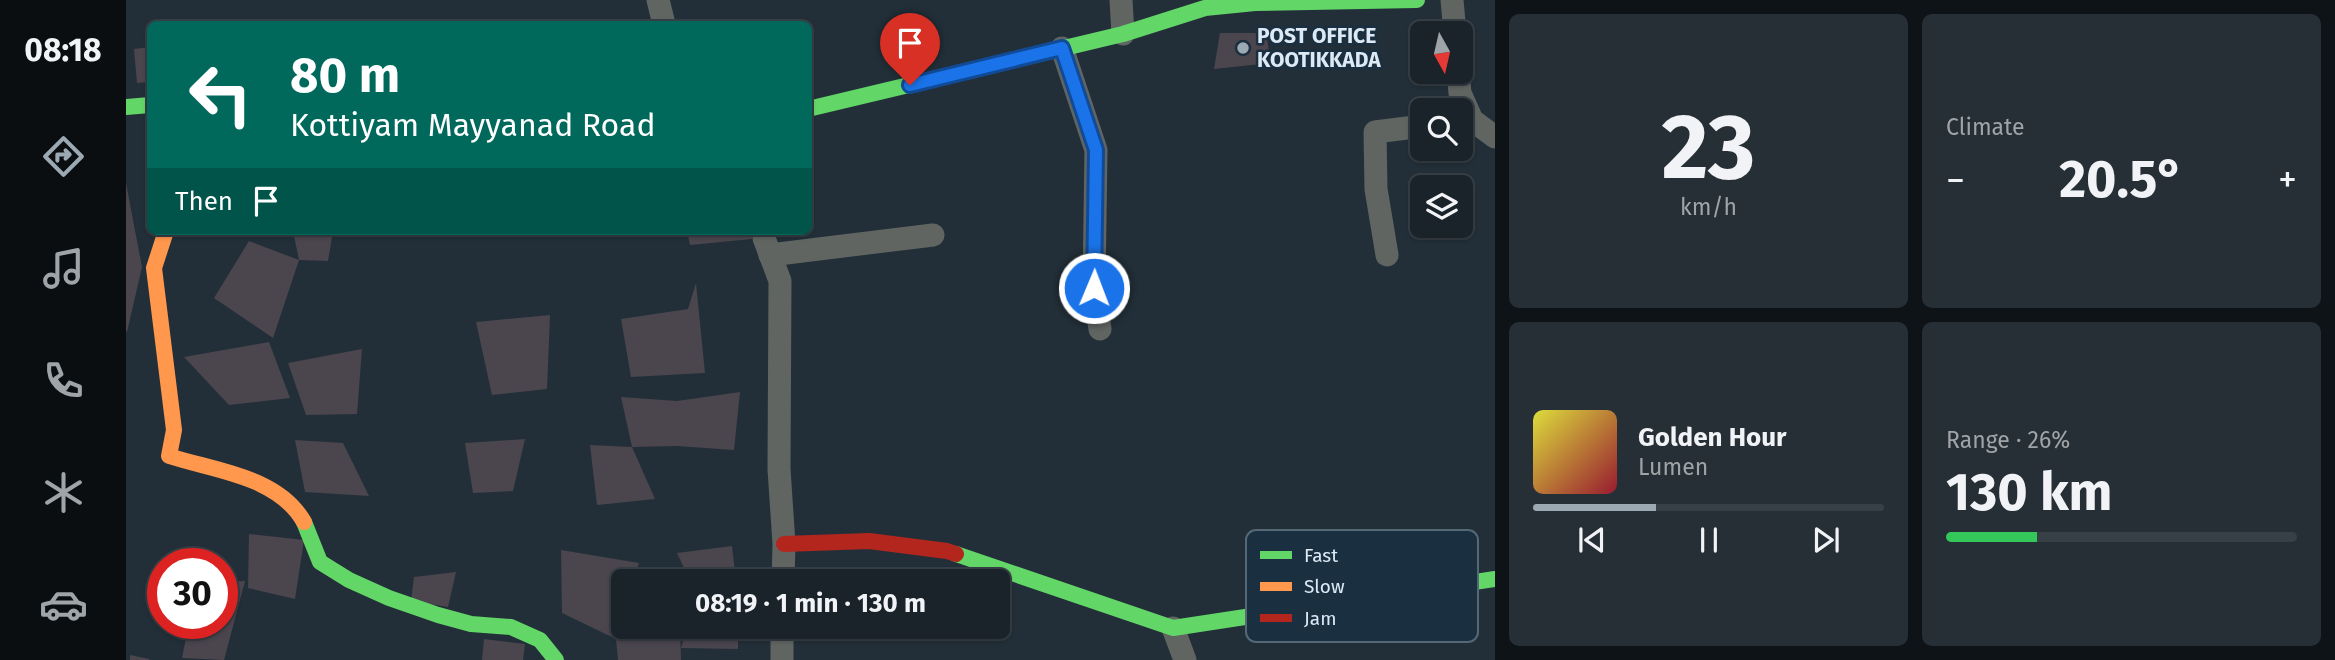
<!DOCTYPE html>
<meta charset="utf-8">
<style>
body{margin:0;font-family:"Fira Sans",sans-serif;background:#272f36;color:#f1f3f6;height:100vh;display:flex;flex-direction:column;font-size:26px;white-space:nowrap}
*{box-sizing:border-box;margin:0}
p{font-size:23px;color:#9fa4a8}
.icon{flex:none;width:38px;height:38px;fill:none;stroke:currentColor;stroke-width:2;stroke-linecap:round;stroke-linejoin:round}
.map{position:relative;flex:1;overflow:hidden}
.panel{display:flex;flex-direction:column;gap:14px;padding:14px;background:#0e1317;width:840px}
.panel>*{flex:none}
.top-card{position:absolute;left:21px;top:21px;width:665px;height:214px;border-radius:10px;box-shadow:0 2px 5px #0004,0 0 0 2px #384047;background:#00695c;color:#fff;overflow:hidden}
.needle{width:46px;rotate:172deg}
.buttons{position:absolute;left:1284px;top:21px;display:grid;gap:14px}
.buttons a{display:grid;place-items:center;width:63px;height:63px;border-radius:10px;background:#1a232a;box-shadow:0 2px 5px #0004,0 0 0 2px #384047;font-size:35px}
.speed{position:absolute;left:21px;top:548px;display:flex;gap:14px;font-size:35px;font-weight:700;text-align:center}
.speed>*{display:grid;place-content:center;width:91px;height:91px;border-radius:50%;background:#1a232a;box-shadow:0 2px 5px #0004,0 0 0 2px #384047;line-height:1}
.speed .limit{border:10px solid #d22;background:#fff;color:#111}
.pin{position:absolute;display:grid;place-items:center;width:60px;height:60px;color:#fff;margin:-72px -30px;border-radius:50% 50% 50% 0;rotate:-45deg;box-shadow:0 0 7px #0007}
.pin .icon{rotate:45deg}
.me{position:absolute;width:77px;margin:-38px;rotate:1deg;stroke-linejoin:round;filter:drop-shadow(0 0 5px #0008)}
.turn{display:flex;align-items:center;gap:24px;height:147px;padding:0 28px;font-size:32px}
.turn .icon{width:91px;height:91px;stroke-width:2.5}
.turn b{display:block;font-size:49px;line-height:60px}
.then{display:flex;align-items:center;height:66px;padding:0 28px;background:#0003;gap:14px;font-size:26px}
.big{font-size:52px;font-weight:700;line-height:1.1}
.panel .widget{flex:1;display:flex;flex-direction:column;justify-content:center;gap:10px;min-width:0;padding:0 24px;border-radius:10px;background:#272f36}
.panel .dial{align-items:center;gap:0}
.dial b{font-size:91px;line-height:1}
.song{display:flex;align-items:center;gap:21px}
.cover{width:84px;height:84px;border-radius:10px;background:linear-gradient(135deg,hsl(60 70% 55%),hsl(350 70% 35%))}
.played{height:7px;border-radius:4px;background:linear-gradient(90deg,#9ca9b3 35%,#384047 35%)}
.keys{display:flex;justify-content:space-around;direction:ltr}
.heat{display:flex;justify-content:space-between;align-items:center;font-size:38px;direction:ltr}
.charge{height:10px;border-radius:5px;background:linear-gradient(90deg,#34c759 26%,#384047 0)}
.panel .tiles{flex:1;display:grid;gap:14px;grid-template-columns:repeat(2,1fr)}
.trip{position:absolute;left:485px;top:569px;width:399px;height:70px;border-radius:10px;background:#1a232a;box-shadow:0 2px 5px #0004,0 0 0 2px #384047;font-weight:700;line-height:70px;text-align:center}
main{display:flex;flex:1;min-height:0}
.dock{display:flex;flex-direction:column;width:126px;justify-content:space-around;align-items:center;background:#0a0e11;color:#9fa4a8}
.dock .icon{width:49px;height:49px}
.dock .on{color:#9ca9b3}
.dock b{font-size:32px;color:#f1f3f6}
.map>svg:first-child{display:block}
.building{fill:#4b454e}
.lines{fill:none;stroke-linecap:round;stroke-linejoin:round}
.street{stroke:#606562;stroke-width:23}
.fast{stroke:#63d668;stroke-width:16}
.slow{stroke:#ff974d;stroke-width:16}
.jam{stroke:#b3261e;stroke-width:16}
.route-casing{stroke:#114b97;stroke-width:18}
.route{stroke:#1a73e8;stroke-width:12}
.poi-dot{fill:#9ca9b3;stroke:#1a3040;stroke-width:2.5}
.labels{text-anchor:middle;stroke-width:5;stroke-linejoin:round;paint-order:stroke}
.poi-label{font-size:21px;font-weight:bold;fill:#ddeaf5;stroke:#1a3040;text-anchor:start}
.key{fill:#1a3040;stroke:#546876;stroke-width:2}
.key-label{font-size:19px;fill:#ddeaf5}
</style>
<main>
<nav class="dock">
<b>08:18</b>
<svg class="icon on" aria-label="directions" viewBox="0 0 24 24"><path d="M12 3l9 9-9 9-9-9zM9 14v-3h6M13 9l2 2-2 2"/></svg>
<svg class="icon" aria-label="music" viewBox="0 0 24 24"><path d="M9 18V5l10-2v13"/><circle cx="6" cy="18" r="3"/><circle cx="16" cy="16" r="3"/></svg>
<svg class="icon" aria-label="phone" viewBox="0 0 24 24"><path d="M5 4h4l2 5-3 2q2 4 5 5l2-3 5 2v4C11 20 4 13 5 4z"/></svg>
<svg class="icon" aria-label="climate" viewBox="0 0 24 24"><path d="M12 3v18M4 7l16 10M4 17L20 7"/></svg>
<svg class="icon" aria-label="car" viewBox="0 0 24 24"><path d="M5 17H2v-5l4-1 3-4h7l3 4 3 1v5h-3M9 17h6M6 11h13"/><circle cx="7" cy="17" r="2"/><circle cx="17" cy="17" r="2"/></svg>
</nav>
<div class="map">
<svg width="1369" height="660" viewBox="0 0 1369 660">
<rect width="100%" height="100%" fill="#222f38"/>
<!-- building -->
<g class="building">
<polygon points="1094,33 1140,33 1145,63 1088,69"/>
<polygon points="24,47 24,82 11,83 8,49"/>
<polygon points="0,183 16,267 1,332 0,331"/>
<polygon points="167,231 207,231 202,261 173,260 147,338 88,298 123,241 173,260"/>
<polygon points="561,231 625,231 626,239 564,245"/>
<polygon points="570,283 579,373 505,377 495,319 562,309"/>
<polygon points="424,315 421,389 366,395 350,322"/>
<polygon points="143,342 164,398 103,405 58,357"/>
<polygon points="236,349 231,414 180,415 162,363"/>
<polygon points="614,392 608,450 551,446 506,447 495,397 551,401"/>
<polygon points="399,439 387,491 347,493 339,443"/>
<polygon points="169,440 217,443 243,496 179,492"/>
<polygon points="464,445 506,447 529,499 471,505"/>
<polygon points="123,534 178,540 169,599 122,588"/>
<polygon points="606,546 610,581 564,581 551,553"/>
<polygon points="435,550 513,563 507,581 497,581 497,615 490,639 436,613"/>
<polygon points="330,572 322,607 285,601 288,577"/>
<polygon points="119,581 98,660 56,658 63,623 96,623 96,582"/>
<polygon points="518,626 554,626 555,660 492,660 490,639"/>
<polygon points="562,626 612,626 612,649 555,648"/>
<polygon points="358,639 399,644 397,660 356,660"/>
<polygon points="4,655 23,659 23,660 4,660"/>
</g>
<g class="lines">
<!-- street -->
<g class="street">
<polyline points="532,0 538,24"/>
<polyline points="995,0 997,34"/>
<polyline points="1326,0 1329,33"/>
<polyline points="936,48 970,150 968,288 974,329"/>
<polyline points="1332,72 1334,93 1346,120 1369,137"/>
<polyline points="638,231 638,238 654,281 653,469 658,544 657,581"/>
<polyline points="644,255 807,235"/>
<polyline points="1261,255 1250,189 1249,132 1297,126"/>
<polyline points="1047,628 1059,660"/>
<polyline points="656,660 656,626"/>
</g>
<!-- fast -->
<g class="fast">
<polyline points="0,107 24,105"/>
<polyline points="682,109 997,34 1079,8 1129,3 1291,0"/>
<polyline points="178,522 194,562 223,580 263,598 312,615 345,624 385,627 414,640 430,660"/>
<polyline points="830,554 1047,628 1369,579"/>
</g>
<!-- slow -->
<path class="slow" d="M40 231 28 268 48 430 43 456C89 471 152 476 178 522"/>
<!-- jam -->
<polyline class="jam" points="658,544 743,541 821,551 830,554"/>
</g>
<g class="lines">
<defs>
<polyline id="route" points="784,85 936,48 970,150 968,288"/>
</defs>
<!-- route casing -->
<use href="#route" class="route-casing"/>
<!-- route -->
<use href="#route" class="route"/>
</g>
<!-- markers -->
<circle class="poi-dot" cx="1117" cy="48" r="7"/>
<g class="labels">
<!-- poi labels -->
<g class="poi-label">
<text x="1131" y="43">POST OFFICE<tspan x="1131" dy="24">KOOTIKKADA</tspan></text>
</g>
</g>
<!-- legend -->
<rect x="1120" y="530" width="232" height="112" rx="10" class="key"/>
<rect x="1134" y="551" width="32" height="8" fill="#63d668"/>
<rect x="1134" y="582" width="32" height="9" fill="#ff974d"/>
<rect x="1134" y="614" width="32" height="8" fill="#b3261e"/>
<g class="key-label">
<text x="1178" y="562">Fast</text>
<text x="1178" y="593">Slow</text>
<text x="1178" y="625">Jam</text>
</g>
</svg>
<div class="buttons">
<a><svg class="needle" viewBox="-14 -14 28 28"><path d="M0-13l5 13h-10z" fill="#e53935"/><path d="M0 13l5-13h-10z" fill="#9fa4a8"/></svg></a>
<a><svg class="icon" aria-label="search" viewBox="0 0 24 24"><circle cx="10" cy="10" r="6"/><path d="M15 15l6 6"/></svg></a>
<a><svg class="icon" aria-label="layers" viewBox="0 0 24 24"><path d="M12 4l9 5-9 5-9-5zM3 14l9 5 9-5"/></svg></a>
</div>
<div class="speed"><div class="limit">30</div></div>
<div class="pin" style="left:784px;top:85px;background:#d93025"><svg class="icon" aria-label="arrive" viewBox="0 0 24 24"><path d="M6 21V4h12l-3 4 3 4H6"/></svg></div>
<svg class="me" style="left:968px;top:288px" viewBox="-20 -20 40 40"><circle r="17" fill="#1a73e8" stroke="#fff" stroke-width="3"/><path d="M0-11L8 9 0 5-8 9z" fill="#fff"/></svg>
<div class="trip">08:19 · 1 min · 130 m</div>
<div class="top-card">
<div class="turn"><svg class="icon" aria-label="left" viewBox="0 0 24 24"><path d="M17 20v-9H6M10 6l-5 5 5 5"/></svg><div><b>80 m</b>Kottiyam Mayyanad Road</div></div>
<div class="then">Then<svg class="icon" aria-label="arrive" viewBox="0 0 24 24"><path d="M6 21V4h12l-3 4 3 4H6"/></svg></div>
</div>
</div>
<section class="panel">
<div class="tiles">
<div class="widget dial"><b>23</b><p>km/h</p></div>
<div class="widget"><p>Climate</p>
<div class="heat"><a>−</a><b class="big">20.5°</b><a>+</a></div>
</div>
<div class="widget">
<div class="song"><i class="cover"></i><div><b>Golden Hour</b><p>Lumen</p></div></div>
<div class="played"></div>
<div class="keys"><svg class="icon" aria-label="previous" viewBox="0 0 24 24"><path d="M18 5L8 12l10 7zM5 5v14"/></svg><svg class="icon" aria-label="pause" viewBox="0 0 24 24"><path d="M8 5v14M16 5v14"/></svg><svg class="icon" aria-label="next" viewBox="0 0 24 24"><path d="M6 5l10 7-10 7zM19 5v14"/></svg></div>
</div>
<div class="widget"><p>Range · 26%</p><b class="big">130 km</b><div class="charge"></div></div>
</div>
</section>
</main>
